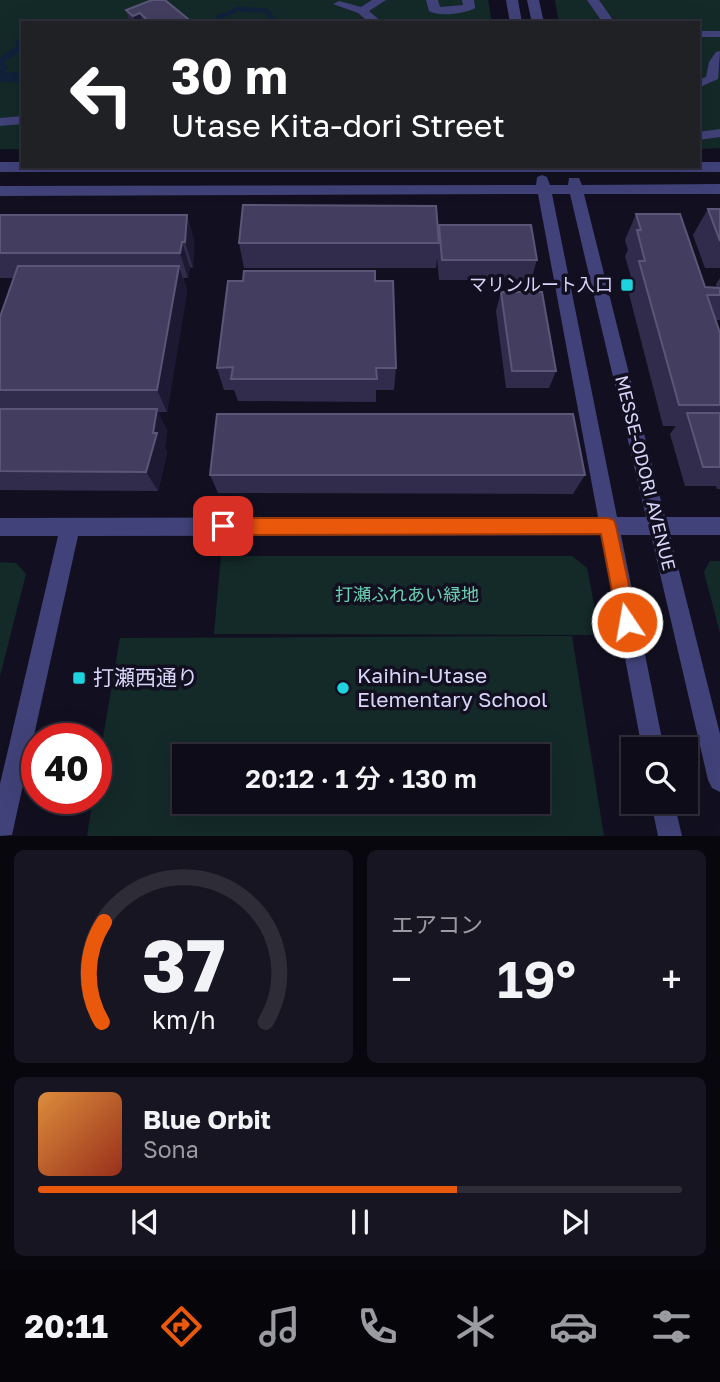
<!DOCTYPE html>
<html lang="ja">
<meta charset="utf-8">
<style>
body{margin:0;font-family:"Golos Text","Noto Sans JP",sans-serif;background:#171521;color:#f1f3f6;height:100vh;display:flex;flex-direction:column;font-size:26px;white-space:nowrap}
*{box-sizing:border-box;margin:0}
p{font-size:23px;color:#9b9ba2}
.icon{flex:none;width:38px;height:38px;fill:none;stroke:currentColor;stroke-width:2;stroke-linecap:round;stroke-linejoin:round}
.map{position:relative;height:836px;overflow:hidden}
.drawer{display:flex;flex-direction:column;gap:14px;padding:14px;background:#08070d;flex:1}
.drawer>*{flex:none}
.guide{position:absolute;left:21px;top:21px;width:679px;height:147px;border-radius:0px;box-shadow:0 7px 28px #0002,0 0 0 2px #2e2c37;background:#202124;color:#fff;overflow:hidden}
.buttons{position:absolute;left:621px;top:737px;display:grid;gap:14px}
.buttons a{display:grid;place-items:center;width:77px;height:77px;border-radius:0px;background:#0e0c18;box-shadow:0 7px 28px #0002,0 0 0 2px #2e2c37;font-size:35px}
.speed{position:absolute;left:21px;top:723px;display:flex;gap:14px;font-size:35px;font-weight:700;text-align:center}
.speed>*{display:grid;place-content:center;width:91px;height:91px;border-radius:50%;background:#0e0c18;box-shadow:0 7px 28px #0002,0 0 0 2px #2e2c37;line-height:1}
.speed .limit{border:10px solid #d22;background:#fff;color:#111}
.pin{position:absolute;display:grid;place-items:center;width:60px;height:60px;color:#fff;margin:-30px;border-radius:14px;box-shadow:0 4px 10px #0006}
.me{position:absolute;width:77px;margin:-38px;rotate:348deg;stroke-linejoin:round;filter:drop-shadow(0 0 5px #0008)}
.turn{display:flex;align-items:center;gap:24px;height:147px;padding:0 35px;font-size:32px}
.turn .icon{width:91px;height:91px;stroke-width:2.5}
.turn b{display:block;font-size:49px;line-height:60px}
.big{font-size:52px;font-weight:600;line-height:1.1}
.drawer .card{flex:1;display:flex;flex-direction:column;justify-content:center;gap:10px;min-width:0;padding:0 24px;border-radius:10px;background:#171521}
.drawer .dial{align-items:center;gap:0}
.dial svg{height:182px;overflow:visible;fill:none;stroke:#2e2c37;stroke-width:7;stroke-linecap:round;text-anchor:middle}
.dial text{fill:#f1f3f6;stroke:none}
.song{display:flex;align-items:center;gap:21px}
.cover{width:84px;height:84px;border-radius:10px;background:linear-gradient(135deg,hsl(30 70% 55%),hsl(10 70% 35%))}
.played{height:7px;border-radius:4px;background:linear-gradient(90deg,#ea580c 65%,#2e2c37 65%)}
.keys{display:flex;justify-content:space-around;direction:ltr}
.heat{display:flex;justify-content:space-between;align-items:center;font-size:38px;direction:ltr}
.drawer .tiles{flex:1;display:grid;gap:14px;grid-template-columns:1fr 1fr}
.card:last-child{grid-column:span 2}
.trip{position:absolute;left:172px;top:744px;width:378px;height:70px;border-radius:0px;background:#0e0c18;box-shadow:0 7px 28px #0002,0 0 0 2px #2e2c37;font-weight:600;line-height:70px;text-align:center}
.menu{display:flex;height:112px;justify-content:space-around;align-items:center;background:#06050a;color:#9b9ba2}
.menu .icon{width:49px;height:49px}
.menu .selected{color:#ea580c}
.menu b{font-size:32px;color:#f1f3f6}
.map>svg:first-child{display:block}
.green{fill:#142a28;fill-rule:evenodd}
.water{fill:#10213a}
.lines{fill:none;stroke-linecap:round;stroke-linejoin:round}
.stream{stroke:#10213a;stroke-width:5}
.minor{fill:#414279;fill-rule:evenodd}
.wall{fill:#312c4c}
.shaded-wall{fill:#1d1933}
.building{fill:#433e5f;stroke:#5a5677;stroke-width:2}
.route{fill:#ea580c;stroke:#983908;stroke-width:2}
.poi-dot{fill:#1ed3dd;stroke:#121020;stroke-width:2.5}
.labels{text-anchor:middle;stroke-width:7;stroke-linejoin:round;paint-order:stroke}
.poi-label{font-size:18px;fill:#d8d5f9;stroke:#121020;text-anchor:end}
.street-label{font-size:18px;fill:#d8d5f9;stroke:#121020}
.park-label{font-size:18px;fill:#6bd0b1;stroke:#121020}
.near-poi-label{font-size:21px;fill:#d8d5f9;stroke:#121020;text-anchor:start}
</style>
<div class="map">
<svg width="720" height="836" viewBox="0 0 720 836">
<rect width="100%" height="100%" fill="#121020"/>
<!-- green -->
<g class="green">
<polygon points="0,0 488,0 492,23 23,23 23,149 0,149"/>
<polygon points="555,0 720,0 720,148 698,149 698,23 559,23"/>
<polygon points="221,556 572,556 587,568 600,635 214,634"/>
<polygon points="710,561 720,561 720,633 704,572"/>
<polygon points="0,562 16,563 26,574 0,676"/>
<path d="M572 636 604 836H87L93 798H96V779L120 638ZM184 756H537V802H184Z"/>
</g>
<!-- water -->
<polygon class="water" points="23,38 23,51 4,62 8,67 4,73 21,71 23,83 0,82 0,57 16,46 16,41"/>
<g class="lines">
<!-- stream -->
<polyline class="stream" points="218,23 219,17 238,9 266,11 273,19 270,23"/>
<!-- minor -->
<g class="minor">
<polygon points="372,0 386,0 369,11 383,23 370,23 358,13 333,4 339,1 361,7"/>
<path d="M426 0H438L440 7 463 5 462 0H474L475 8C466 14 438 17 429 11Z"/>
<polygon points="506,0 518,0 522,23 510,23"/>
<polygon points="527,0 539,0 544,23 532,23"/>
<polygon points="587,0 599,0 615,23 603,23"/>
<rect x="698" y="31" width="22" height="6"/>
<polygon points="720,51 718,79 698,88 698,80 706,77 709,62 716,52"/>
<polygon points="23,116 23,124 0,126 0,118"/>
<polygon points="720,129 720,137 698,140 698,132"/>
<polygon points="0,162 23,162 23,166 698,166 698,162 720,162 720,172 0,172"/>
<path d="M542 175 547 177 550 185H568L569 178H579L582 185 720 184V194H584L665 517H720V535H670L720 734V792L712 788 708 780 651 535H621L664 749H642L602 535 78 536 12 835 0 836V784L58 536H0V518L598 517 538 194 0 196V186L536 185 537 177ZM552 194H570L646 517H617Z"/>
<polygon points="651,802 674,802 682,836 658,836"/>
</g>
</g>
<!-- wall -->
<g class="wall">
<polygon points="126,10 193,23 130,23"/>
<polygon points="708,209 720,209 720,268 705,268 693,235"/>
<polygon points="636,214 705,287 717,288 716,284 720,278 720,320 716,320 720,333 720,489 717,489 716,486 685,486 670,434 676,426 663,426 627,286 631,277 625,256 628,250 625,240"/>
<polygon points="0,215 187,215 194,241 193,268 190,267 188,278 183,278 187,291 167,412 158,412 167,431 165,448 167,453 158,491 0,490 0,317 14,278 0,278"/>
<polygon points="439,225 537,260 531,280 439,280 437,258 436,268 244,268 239,243 438,230"/>
<polygon points="243,281 375,281 396,368 394,390 376,390 376,402 238,401 234,390 224,390 217,368"/>
<polygon points="501,292 556,371 549,388 506,388 496,311"/>
<polygon points="210,475 585,475 573,494 218,493"/>
</g>
<!-- shaded-wall -->
<g class="shaded-wall">
<polygon points="140,13 143,23 135,23 133,16"/>
<polygon points="187,215 194,241 193,268 185,242"/>
<polygon points="182,242 190,267 188,278 180,253"/>
<polygon points="179,266 187,291 167,412 157,390"/>
<polygon points="157,409 167,431 165,448 167,453 158,491 146,472"/>
</g>
<!-- building -->
<g class="building">
<polygon points="152,0 165,0 193,23 150,23 140,13 133,16 126,10"/>
<polygon points="243,205 436,206 439,243 239,243"/>
<polygon points="708,209 720,209 720,241"/>
<polygon points="636,214 680,214 705,287 720,288 720,295 707,295 720,333 720,405 679,405 639,261 645,261 637,230 641,230"/>
<polygon points="0,215 187,215 185,242 182,242 180,253 0,253"/>
<polygon points="439,225 531,225 537,260 442,260"/>
<polygon points="18,266 179,266 157,390 0,390 0,317"/>
<polygon points="244,271 375,271 375,281 393,281 396,368 376,368 377,379 231,379 233,367 217,368 228,281 243,281"/>
<polygon points="501,292 542,292 556,371 512,371"/>
<polygon points="0,409 157,409 153,433 157,433 146,472 0,471"/>
<polygon points="687,413 720,413 720,467 703,467"/>
<polygon points="217,414 573,414 585,475 210,475"/>
</g>
<!-- route -->
<polygon class="route" points="223,518 608,518 614,520 616,526 637,622 634,628 627,631 621,628 618,622 601,534 223,535 217,532 215,526 217,521"/>
<!-- markers -->
<g class="poi-dot">
<rect x="620" y="278" width="14" height="14" rx="3.5"/>
<rect x="72" y="671" width="14" height="14" rx="3.5"/>
<circle cx="343" cy="688" r="7"/>
</g>
<g class="labels">
<!-- poi labels -->
<g class="poi-label">
<text x="613" y="291">マリンルート入口</text>
</g>
<!-- street labels -->
<g class="street-label">
<text transform="translate(645 473) rotate(76)" y="6">MESSE-ODORI AVENUE</text>
</g>
<!-- park labels -->
<g class="park-label">
<text x="407" y="601">打瀬ふれあい緑地</text>
</g>
<!-- near-poi labels -->
<g class="near-poi-label">
<text x="357" y="683">Kaihin-Utase<tspan x="357" dy="24">Elementary School</tspan></text>
<text x="93" y="685">打瀬西通り</text>
</g>
</g>
</svg>
<div class="buttons">
<a><svg class="icon" aria-label="search" viewBox="0 0 24 24"><circle cx="10" cy="10" r="6"/><path d="M15 15l6 6"/></svg></a>
</div>
<div class="speed"><div class="limit">40</div></div>
<div class="pin" style="left:223px;top:526px;background:#d93025"><svg class="icon" aria-label="arrive" viewBox="0 0 24 24"><path d="M6 21V4h12l-3 4 3 4H6"/></svg></div>
<svg class="me" style="left:627px;top:622px" viewBox="-20 -20 40 40"><circle r="17" fill="#ea580c" stroke="#fff" stroke-width="3"/><path d="M0-11L8 9 0 5-8 9z" fill="#fff"/></svg>
<div class="trip">20:12 · 1 分 · 130 m</div>
<div class="guide">
<div class="turn"><svg class="icon" aria-label="left" viewBox="0 0 24 24"><path d="M17 20v-9H6M10 6l-5 5 5 5"/></svg><div><b>30 m</b>Utase Kita-dori Street</div></div>
</div>
</div>
<section class="drawer">
<div class="tiles">
<div class="card dial"><svg viewBox="0 0 100 80">
<path d="M14 69A42 42 0 1 1 86 69"/>
<path d="M14 69A42 42 0 0 1 15 25" stroke="#ea580c"/>
<text x="50" y="56" font-size="32" font-weight="700">37</text>
<text x="50" y="72" font-size="11">km/h</text>
</svg></div>
<div class="card"><p>エアコン</p>
<div class="heat"><a>−</a><b class="big">19°</b><a>+</a></div>
</div>
<div class="card">
<div class="song"><i class="cover"></i><div><b>Blue Orbit</b><p>Sona</p></div></div>
<div class="played"></div>
<div class="keys"><svg class="icon" aria-label="previous" viewBox="0 0 24 24"><path d="M18 5L8 12l10 7zM5 5v14"/></svg><svg class="icon" aria-label="pause" viewBox="0 0 24 24"><path d="M8 5v14M16 5v14"/></svg><svg class="icon" aria-label="next" viewBox="0 0 24 24"><path d="M6 5l10 7-10 7zM19 5v14"/></svg></div>
</div>
</div>
</section>
<nav class="menu">
<b>20:11</b>
<svg class="icon selected" aria-label="directions" viewBox="0 0 24 24"><path d="M12 3l9 9-9 9-9-9zM9 14v-3h6M13 9l2 2-2 2"/></svg>
<svg class="icon" aria-label="music" viewBox="0 0 24 24"><path d="M9 18V5l10-2v13"/><circle cx="6" cy="18" r="3"/><circle cx="16" cy="16" r="3"/></svg>
<svg class="icon" aria-label="phone" viewBox="0 0 24 24"><path d="M5 4h4l2 5-3 2q2 4 5 5l2-3 5 2v4C11 20 4 13 5 4z"/></svg>
<svg class="icon" aria-label="climate" viewBox="0 0 24 24"><path d="M12 3v18M4 7l16 10M4 17L20 7"/></svg>
<svg class="icon" aria-label="car" viewBox="0 0 24 24"><path d="M5 17H2v-5l4-1 3-4h7l3 4 3 1v5h-3M9 17h6M6 11h13"/><circle cx="7" cy="17" r="2"/><circle cx="17" cy="17" r="2"/></svg>
<svg class="icon" aria-label="filters" viewBox="0 0 24 24"><path d="M4 7h16M4 17h16"/><circle cx="9" cy="7" r="2"/><circle cx="15" cy="17" r="2"/></svg>
</nav>
